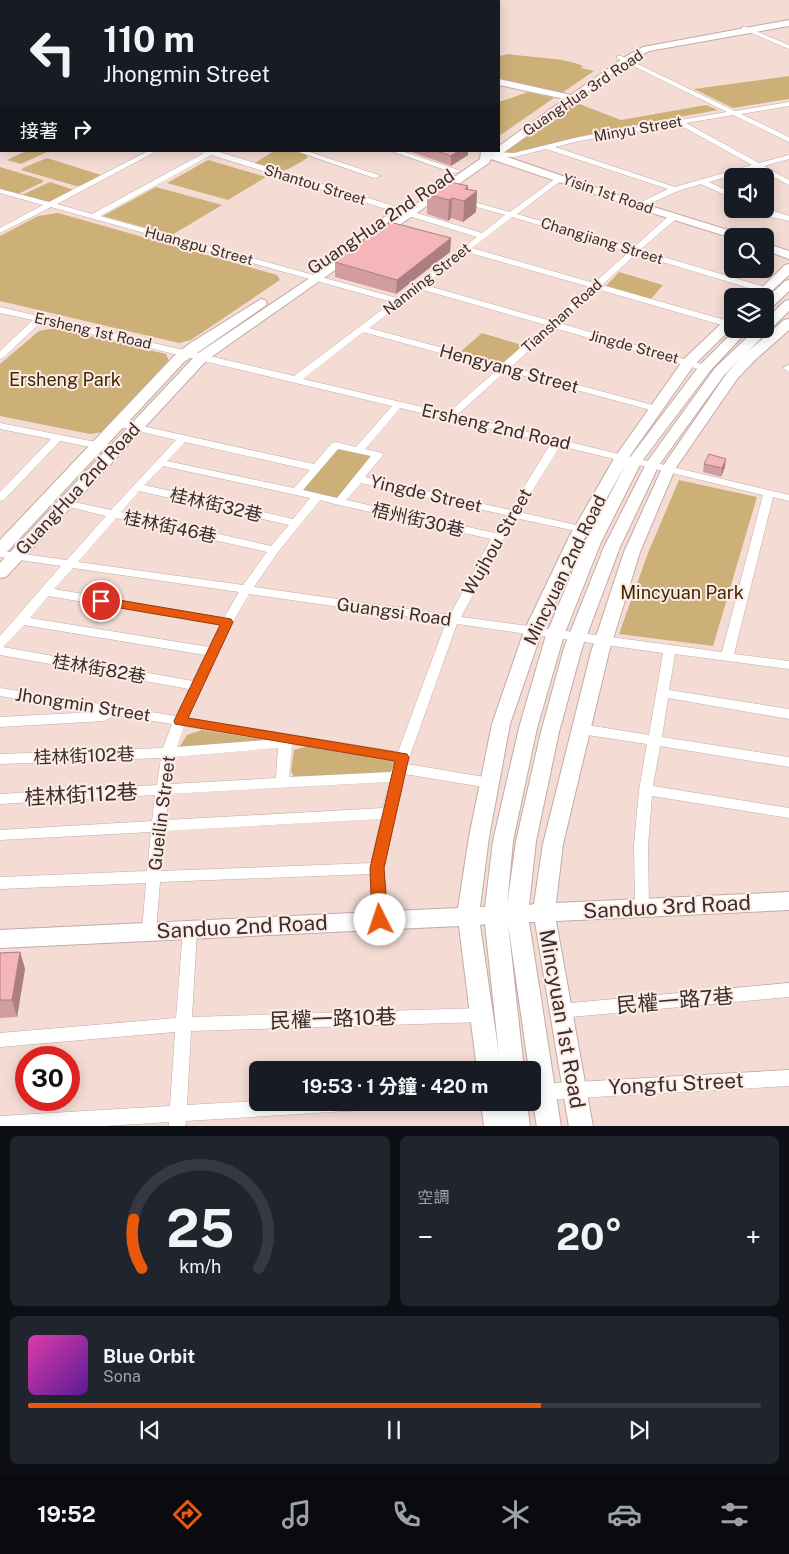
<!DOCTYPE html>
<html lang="zh-TW">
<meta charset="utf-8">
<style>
body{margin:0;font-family:"Public Sans","Noto Sans TC",sans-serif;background:#20242c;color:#f1f3f6;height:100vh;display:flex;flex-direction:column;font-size:19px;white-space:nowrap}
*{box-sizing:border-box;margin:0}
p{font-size:16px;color:#9ea1a6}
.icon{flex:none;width:28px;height:28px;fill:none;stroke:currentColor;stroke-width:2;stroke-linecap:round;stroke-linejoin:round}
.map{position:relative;height:1126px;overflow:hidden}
.sheet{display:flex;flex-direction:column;gap:10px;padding:10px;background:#0d0f14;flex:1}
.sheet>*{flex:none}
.banner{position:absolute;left:0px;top:0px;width:500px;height:152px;box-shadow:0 2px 12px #0003;background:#171b24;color:#f1f3f6;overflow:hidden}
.fabs{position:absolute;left:724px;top:168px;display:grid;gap:10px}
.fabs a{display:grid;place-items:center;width:50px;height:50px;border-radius:8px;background:#171b24;box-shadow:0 2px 12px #0003;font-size:25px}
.speed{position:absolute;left:15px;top:1046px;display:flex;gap:10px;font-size:25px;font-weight:700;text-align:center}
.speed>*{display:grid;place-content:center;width:65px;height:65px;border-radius:50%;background:#171b24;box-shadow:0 2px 12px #0003;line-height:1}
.speed .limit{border:8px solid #d22;background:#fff;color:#111}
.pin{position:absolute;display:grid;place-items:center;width:42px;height:42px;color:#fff;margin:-21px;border:2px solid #fff;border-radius:50%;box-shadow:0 1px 5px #0007}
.me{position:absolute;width:55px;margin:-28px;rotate:356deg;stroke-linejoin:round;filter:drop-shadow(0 0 4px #0008)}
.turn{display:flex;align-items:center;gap:18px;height:105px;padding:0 20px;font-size:22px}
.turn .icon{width:65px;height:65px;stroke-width:2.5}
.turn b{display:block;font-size:35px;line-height:42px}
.then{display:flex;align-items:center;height:48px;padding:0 20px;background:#0003;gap:10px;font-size:19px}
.big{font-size:38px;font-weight:700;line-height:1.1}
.sheet .tile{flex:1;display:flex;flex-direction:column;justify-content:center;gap:8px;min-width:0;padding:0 18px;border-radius:8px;background:#20242c}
.sheet .dial{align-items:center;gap:0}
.dial svg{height:130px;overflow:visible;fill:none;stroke:#363941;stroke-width:7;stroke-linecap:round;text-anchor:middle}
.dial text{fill:#f1f3f6;stroke:none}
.song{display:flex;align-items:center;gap:15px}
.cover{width:60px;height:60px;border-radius:8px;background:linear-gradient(135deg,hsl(320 70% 55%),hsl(270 70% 35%))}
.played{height:5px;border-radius:2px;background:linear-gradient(90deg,#ea580c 70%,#363941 70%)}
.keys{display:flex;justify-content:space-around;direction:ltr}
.heat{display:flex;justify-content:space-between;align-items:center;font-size:28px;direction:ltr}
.sheet .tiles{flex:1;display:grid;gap:10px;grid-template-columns:1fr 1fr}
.tile:last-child{grid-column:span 2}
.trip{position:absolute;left:249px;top:1061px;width:292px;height:50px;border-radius:8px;background:#171b24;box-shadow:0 2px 12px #0003;font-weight:700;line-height:50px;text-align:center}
.menu{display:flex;height:80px;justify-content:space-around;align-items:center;background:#090b0e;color:#9ea1a6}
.menu .icon{width:35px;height:35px}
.menu .on{color:#ea580c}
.menu b{font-size:22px;color:#f1f3f6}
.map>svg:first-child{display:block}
.green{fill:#cdb078}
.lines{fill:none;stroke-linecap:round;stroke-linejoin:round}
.street-casing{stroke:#c2aba4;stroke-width:1}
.secondary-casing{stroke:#c2aba4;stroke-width:2}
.street{fill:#fff;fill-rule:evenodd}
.secondary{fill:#fff;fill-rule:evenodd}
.wall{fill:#d29d9f}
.shaded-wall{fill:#ab7f82}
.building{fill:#f4b6b9;stroke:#ab7f82}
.route{fill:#ea580c;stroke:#983908}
.labels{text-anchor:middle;stroke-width:4;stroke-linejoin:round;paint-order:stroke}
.far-street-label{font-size:15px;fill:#382f2c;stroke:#feebe5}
.street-label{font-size:18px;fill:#382f2c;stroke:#feebe5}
.park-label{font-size:18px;fill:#3b2a01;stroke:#feebe5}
.near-street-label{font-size:21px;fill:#382f2c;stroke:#feebe5}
</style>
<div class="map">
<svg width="789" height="1127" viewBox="0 0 789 1127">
<rect width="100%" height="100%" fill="#f4dcd5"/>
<!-- green -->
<g class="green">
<path d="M509 54C531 58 564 57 583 66L581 68 594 71 562 93 499 79V56Z"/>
<polygon points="789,76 789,99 733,108 694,89"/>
<polygon points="528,92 554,98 499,136 499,102"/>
<path d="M574 102 621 120 706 105 718 110C648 123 578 134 511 155L505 151Z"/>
<polygon points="26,151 49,151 21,164 7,160"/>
<path d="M274 151H294L307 155V158C280 175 284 173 253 164Z"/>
<polygon points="47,158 101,175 101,177 84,186 76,186 21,170 23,168"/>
<polygon points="208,160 266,177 228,200 167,183"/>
<polygon points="0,167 43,180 43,182 18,194 0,189"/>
<polygon points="50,182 74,190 48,203 22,195"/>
<polygon points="156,187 222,205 172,235 103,216"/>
<polygon points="58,213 277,275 280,280 191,340 179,343 0,301 0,236 38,216"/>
<polygon points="619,272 663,285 651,299 606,286"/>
<polygon points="55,328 166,354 169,361 103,432 90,434 0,416 0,364 39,331"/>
<polygon points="482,333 525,346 508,362 500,362 460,352"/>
<polygon points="341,449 370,456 372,459 341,498 336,499 304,492 302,490 335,450"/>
<polygon points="679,480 757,497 713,646 619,634 648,553"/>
<polygon points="202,730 261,739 260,742 189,747 180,746 187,735"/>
<polygon points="308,746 395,760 397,763 395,770 387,775 294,777 291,771 294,750"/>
</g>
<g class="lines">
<defs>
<g id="street">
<polygon points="156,0 168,0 169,1 157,1"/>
<rect x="0" y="17" width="1" height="4"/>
<polygon points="742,27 746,27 789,45 789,49 742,29"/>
<rect x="0" y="52" width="1" height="4"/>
<path d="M617 56H621L735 111 789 102V106L741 114 789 137V142L733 115 686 123 759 163 789 155V159L764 166 789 180V185L757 168 709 182 732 193V198L701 184 678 191 640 208H637V204L668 189 546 149 514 157 485 156V152H488L514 153 579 137 727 112 617 58ZM678 124 752 165 675 187 555 147 579 141Z"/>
<rect x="0" y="114" width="1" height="4"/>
<path d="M148 151H157L57 204 92 214 204 153 202 151H216L482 233 505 215 459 202V198L510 212 559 176H562V180L517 214 633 248 671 214H677V218L640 250 768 288V292H762L636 254 602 285 732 322V328L597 289 559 323 708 366V370H702L554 328 511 367 660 407 662 409 660 411H654L506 371 457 415 789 495V501L773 497 734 654 789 661V669L675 654 669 690 789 709V719L668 698 662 737 789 757V767L660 746 653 786 789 808V818L652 796 648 845 649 908 647 912 642 914 637 912 635 908 634 845 639 790 647 744 581 734 576 732 575 729 576 726 581 724 649 735 663 653 457 624 407 764 490 778 495 779 497 783 495 787 490 788 404 774 384 868 387 921 385 925 380 927 375 925 373 921 370 874 160 882 156 931 154 935 149 937 144 935 142 931 146 883 0 889V877L147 871 151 832 0 840V830L152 821 155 795 0 804V794L157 785 161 758 0 764V754L163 748 172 724 116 715 104 721 0 727V717L95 712 0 696V688L176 716 189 689 0 655V636L61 566 0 557V551L67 560 106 516 61 505 60 503 61 501 65 500 111 510 176 440 117 426 115 424 117 422 120 421 314 464 332 443 336 442 356 447 392 406 41 322 3 358 0 359V351L33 320 0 313V307L294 376 392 302 51 207 0 233V228L43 205 0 193V189L49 202ZM211 155 477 237 397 298 100 216ZM512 217 629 252 594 283 472 248ZM467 252 590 287 551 321 425 285ZM420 289 546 325 502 364 369 328ZM363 332 498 369 448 413 303 379ZM400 408 551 443 510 510 365 477 383 455 382 453 365 449ZM185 442 310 470 294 488 167 461ZM560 446 763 495 722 652 461 617 515 518 581 532 586 529 585 527 519 512ZM338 449 371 456 337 498 303 490ZM163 466 296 495 310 498 293 519 144 485ZM361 483 506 515 495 533 346 500ZM139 491 289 525 271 546 121 512ZM320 500 339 505 491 539 450 615 254 587 278 552ZM116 518 267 552 243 585 78 562ZM73 568 239 592 224 618 54 589ZM249 594 446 622 398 752 188 718 233 622ZM48 596 220 625 209 647 30 618ZM24 625 205 655 193 681 3 647ZM184 726 267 740 177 747ZM292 744 395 761 391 772 289 777ZM278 748 276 778 171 784 174 757ZM389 782 383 808 166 820 169 794ZM381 819 371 863 161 871 165 831Z"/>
<polygon points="296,151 307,151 381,176 374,178"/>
<polygon points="391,151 402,151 461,171 454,173"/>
<polygon points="765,208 789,216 789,221 771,217 757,209"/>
<polygon points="788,365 789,365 789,372 783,368"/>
<polygon points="0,423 116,446 121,449 116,452 60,441 4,500 0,501 0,492 51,439 0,429"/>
<polygon points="190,924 195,926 197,930 192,1017 482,1008 488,1010 490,1015 488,1020 482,1022 191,1031 187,1105 258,1101 258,1102 370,1102 368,1107 362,1110 186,1121 185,1127 169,1127 169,1122 89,1127 0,1127 0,1116 170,1106 175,1032 0,1047 0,1033 176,1018 183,930 185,926"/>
<polygon points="789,983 789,997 560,1018 554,1016 552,1011 554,1006 560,1004"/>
<polygon points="789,1070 789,1086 541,1100 535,1097 533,1092 535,1087 541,1084"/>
</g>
<g id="secondary">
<polygon points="24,0 35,0 36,1 25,1"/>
<polygon points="227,0 239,0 240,1 228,1"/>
<polygon points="789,20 789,26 649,51 629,62 503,153 496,153 644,204 741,234 743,236 732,236 732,238 636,208 491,159 489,163 382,237 378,238 372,235 480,159 481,151 494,151 495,153 494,151 499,151 499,146 565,99 499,85 499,79 571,95 623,58 643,47"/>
<polygon points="386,216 390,217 392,219 390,221 339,255 335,257 329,253"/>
<polygon points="765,243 789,251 789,259 765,250"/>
<polygon points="354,248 360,252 358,254 207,360 6,577 0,578 0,563 197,354"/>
<polygon points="789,264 789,275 765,297 753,296 785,265"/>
<polygon points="789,280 789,291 769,310 765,311 765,300 785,281"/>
<polygon points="261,299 265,300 267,303 265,306 184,362 6,553 0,554 0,540 174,356 189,344"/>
<path d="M789 300V311L725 374 659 465 620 547 582 648 559 732 536 841 529 905 534 904 543 844 591 652 624 552 663 466 727 373 745 354 784 320 789 319V330L755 360 737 379 675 469 640 552 609 652 563 844 556 903 789 892V910L556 921 593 1127H569L535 922H529L561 1127H537L532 1097V1070H529L508 923 524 1070H477L459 926 0 948V930L458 908 469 837 492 724 524 631 569 537 615 457 684 359 727 318 732 317V328L694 365 629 457 628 460 700 365 736 329H749L710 371 642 461 601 542 564 635 537 728 513 841 507 906 516 841 541 732 564 648 604 547 647 462 715 368 756 329H765V320L785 301ZM627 462 585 542 546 635 519 728 493 841 485 907H480L489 837 510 724 542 631 585 537ZM485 924 499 1055 480 925Z"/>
<polygon points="481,1102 527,1102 530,1127 484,1127"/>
</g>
</defs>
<!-- street casing -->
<use href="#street" class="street-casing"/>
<!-- secondary casing -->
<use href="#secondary" class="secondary-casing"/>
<!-- street -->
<use href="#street" class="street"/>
<!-- secondary -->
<use href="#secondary" class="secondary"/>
</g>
<!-- wall -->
<g class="wall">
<polygon points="409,151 468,151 468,155 451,166"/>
<polygon points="468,189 477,191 476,212 463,222 451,218 448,221 427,214 427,194"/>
<polygon points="451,238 450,252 396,294 335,277 335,262"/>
<polygon points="704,464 725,467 721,477 703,472"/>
<polygon points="20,952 25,969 17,1017 0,1018 0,953"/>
</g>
<!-- shaded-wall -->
<g class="shaded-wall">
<polygon points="458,151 468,151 468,155 451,166 451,156"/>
<polygon points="468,186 468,198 477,191 476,212 463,222 465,189"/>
<polygon points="452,198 451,218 448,221 449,200"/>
<polygon points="451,238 450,252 396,294 397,280"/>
<polygon points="726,459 725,467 721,477 722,468"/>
<polygon points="20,952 25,969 17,1017 12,1000"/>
</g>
<!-- building -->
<g class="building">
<polygon points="438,151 458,151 451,156"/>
<polygon points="446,181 468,186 465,189 477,191 464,201 452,198 449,200 427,194"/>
<polygon points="390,222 451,238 397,280 335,262 363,242 364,239 376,230 382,229"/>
<polygon points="709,454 726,459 722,468 704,464"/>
<polygon points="20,952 12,1000 0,1000 0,953"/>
</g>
<!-- route -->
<polygon class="route" points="101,597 231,619 233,622 188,718 407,754 409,757 384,868 388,920 385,925 380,927 375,925 372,920 370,868 395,761 175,724 174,721 220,625 97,604 95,601 97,598"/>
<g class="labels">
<!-- far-street labels -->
<g class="far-street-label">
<text transform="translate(583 93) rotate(-34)" y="5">GuangHua 3rd Road</text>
<text transform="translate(638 129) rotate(-10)" y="5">Minyu Street</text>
<text transform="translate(315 185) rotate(17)" y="5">Shantou Street</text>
<text transform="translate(608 194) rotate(19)" y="5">Yisin 1st Road</text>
<text transform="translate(602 241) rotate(17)" y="5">Changjiang Street</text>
<text transform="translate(199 246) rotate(15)" y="5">Huangpu Street</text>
<text transform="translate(427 279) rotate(-38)" y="5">Nanning Street</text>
<text transform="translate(562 316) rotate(-42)" y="5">Tianshan Road</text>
<text transform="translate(93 331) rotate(13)" y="5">Ersheng 1st Road</text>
<text transform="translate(634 347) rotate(15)" y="5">Jingde Street</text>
</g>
<!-- street labels -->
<g class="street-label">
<text transform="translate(381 222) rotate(-34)" y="6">GuangHua 2nd Road</text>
<text transform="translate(509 369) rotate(15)" y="6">Hengyang Street</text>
<text transform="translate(496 427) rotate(13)" y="6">Ersheng 2nd Road</text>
<text transform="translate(78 489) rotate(-47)" y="6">GuangHua 2nd Road</text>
<text transform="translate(426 494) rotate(13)" y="6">Yingde Street</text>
<text transform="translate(216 505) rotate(13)" y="6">桂林街32巷</text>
<text transform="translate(418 520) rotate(13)" y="6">梧州街30巷</text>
<text transform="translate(170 527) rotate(12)" y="6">桂林街46巷</text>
<text transform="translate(497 542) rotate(-60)" y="6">Wujhou Street</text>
<text transform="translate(565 570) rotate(-64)" y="6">Mincyuan 2nd Road</text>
<text transform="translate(394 612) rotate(8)" y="6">Guangsi Road</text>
<text transform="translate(99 669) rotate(10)" y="6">桂林街82巷</text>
<text transform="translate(83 705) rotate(9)" y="6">Jhongmin Street</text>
<text transform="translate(84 756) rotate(-2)" y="6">桂林街102巷</text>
<text transform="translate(162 813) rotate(-83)" y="6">Gueilin Street</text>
</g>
<!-- park labels -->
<g class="park-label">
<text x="65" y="386">Ersheng Park</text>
<text x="682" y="599">Mincyuan Park</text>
</g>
<!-- near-street labels -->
<g class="near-street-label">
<text transform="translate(81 795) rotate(-3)" y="7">桂林街112巷</text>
<text transform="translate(667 907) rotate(-3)" y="7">Sanduo 3rd Road</text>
<text transform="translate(242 927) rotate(-3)" y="7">Sanduo 2nd Road</text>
<text transform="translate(675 1001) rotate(-5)" y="7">民權一路7巷</text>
<text transform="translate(333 1019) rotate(-2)" y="7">民權一路10巷</text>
<text transform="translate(562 1019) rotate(80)" y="7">Mincyuan 1st Road</text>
<text transform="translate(676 1084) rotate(-3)" y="7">Yongfu Street</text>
</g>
</g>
</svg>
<div class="fabs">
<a><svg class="icon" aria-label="sound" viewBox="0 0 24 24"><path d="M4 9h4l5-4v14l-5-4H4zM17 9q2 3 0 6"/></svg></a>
<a><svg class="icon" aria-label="search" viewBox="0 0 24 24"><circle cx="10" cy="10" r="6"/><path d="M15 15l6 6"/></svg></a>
<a><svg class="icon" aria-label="layers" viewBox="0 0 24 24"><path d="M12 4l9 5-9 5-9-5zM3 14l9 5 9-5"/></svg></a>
</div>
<div class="speed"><div class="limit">30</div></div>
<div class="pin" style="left:101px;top:601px;background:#d93025"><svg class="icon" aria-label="arrive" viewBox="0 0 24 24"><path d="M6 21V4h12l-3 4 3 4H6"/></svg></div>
<svg class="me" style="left:380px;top:920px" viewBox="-20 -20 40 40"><circle r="19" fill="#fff"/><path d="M0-13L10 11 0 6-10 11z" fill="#ea580c"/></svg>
<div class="trip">19:53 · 1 分鐘 · 420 m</div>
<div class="banner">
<div class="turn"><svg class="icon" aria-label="left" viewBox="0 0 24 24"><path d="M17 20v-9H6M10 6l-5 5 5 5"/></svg><div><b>110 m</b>Jhongmin Street</div></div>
<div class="then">接著<svg class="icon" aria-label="right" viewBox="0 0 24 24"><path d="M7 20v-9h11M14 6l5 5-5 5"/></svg></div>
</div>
</div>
<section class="sheet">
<div class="tiles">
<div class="tile dial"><svg viewBox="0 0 100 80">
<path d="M14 69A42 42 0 1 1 86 69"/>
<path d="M14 69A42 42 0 0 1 9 39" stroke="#ea580c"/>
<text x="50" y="56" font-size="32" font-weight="700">25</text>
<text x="50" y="72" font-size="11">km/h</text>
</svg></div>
<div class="tile"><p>空調</p>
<div class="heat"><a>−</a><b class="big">20°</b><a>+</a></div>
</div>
<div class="tile">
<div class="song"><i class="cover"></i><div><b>Blue Orbit</b><p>Sona</p></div></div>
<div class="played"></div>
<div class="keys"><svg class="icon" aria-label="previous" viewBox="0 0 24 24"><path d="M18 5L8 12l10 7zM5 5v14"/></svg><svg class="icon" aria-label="pause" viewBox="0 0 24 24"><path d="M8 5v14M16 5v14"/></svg><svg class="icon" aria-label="next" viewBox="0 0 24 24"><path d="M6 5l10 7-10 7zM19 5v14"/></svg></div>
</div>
</div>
</section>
<nav class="menu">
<b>19:52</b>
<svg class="icon on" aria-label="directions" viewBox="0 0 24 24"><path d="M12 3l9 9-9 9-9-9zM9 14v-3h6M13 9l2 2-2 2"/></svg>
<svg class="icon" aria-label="music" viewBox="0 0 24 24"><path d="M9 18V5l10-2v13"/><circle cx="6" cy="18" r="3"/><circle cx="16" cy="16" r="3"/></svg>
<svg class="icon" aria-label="phone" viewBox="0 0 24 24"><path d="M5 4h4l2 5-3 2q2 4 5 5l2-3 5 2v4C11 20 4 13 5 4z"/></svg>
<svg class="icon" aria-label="climate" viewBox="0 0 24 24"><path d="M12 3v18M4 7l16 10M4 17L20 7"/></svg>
<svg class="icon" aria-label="car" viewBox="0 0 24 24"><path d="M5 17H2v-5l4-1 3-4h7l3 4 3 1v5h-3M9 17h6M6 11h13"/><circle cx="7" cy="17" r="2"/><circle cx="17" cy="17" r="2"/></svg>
<svg class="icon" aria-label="filters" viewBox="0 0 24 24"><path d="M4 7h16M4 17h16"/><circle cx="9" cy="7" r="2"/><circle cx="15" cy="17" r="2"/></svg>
</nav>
